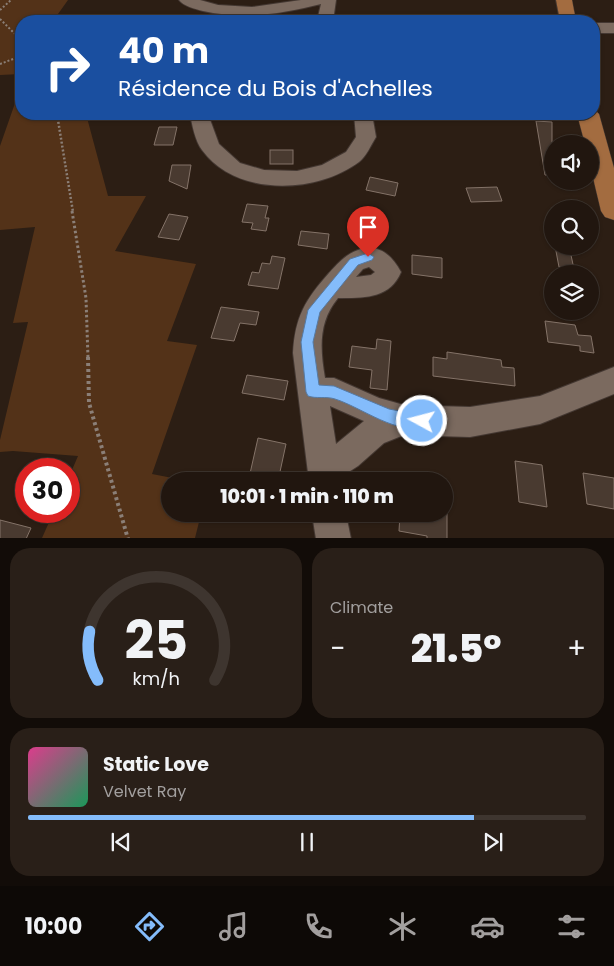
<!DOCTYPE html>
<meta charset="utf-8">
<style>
body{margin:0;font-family:Poppins,sans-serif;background:#291f18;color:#f1f3f6;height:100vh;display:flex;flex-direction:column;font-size:19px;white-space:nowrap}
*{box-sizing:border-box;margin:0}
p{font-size:16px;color:#a29f9e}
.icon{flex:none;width:28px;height:28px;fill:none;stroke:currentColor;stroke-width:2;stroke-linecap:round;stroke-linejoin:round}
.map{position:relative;height:538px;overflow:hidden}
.drawer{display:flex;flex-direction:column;gap:10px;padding:10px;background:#120c08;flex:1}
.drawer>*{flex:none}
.hud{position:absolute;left:15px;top:15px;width:585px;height:105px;border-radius:20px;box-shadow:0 1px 4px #0004,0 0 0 1px #3e352f;background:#1a4fa0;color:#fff;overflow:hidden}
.tools{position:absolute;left:544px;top:135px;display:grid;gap:10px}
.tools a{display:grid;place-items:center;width:55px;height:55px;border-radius:50%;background:#21160f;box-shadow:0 1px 4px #0004,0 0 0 1px #3e352f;font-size:25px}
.speed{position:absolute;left:15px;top:458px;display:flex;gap:10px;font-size:25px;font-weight:700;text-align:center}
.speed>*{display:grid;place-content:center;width:65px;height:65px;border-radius:50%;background:#21160f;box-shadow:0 1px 4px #0004,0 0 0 1px #3e352f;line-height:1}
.speed .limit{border:8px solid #d22;background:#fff;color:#111}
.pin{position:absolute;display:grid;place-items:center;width:42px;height:42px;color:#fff;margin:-51px -21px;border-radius:50% 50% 50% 0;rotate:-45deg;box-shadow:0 0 5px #0007}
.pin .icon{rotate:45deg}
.me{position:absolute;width:55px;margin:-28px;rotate:277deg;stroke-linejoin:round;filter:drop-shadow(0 0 4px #0008)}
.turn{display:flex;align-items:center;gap:18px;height:105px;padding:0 20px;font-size:22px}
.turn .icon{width:65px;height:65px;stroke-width:2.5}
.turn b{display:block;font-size:35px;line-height:42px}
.big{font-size:38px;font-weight:800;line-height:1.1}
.drawer .tile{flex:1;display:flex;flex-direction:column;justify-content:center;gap:8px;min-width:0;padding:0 18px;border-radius:20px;background:#291f18}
.drawer .dial{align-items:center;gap:0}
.dial svg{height:130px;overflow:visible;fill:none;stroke:#3e352f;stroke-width:7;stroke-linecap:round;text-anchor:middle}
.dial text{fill:#f1f3f6;stroke:none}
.song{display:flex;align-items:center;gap:15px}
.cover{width:60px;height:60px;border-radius:8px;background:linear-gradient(135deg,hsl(330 70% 55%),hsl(150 70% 35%))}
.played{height:5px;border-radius:2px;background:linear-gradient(90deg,#84bcfb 80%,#3e352f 80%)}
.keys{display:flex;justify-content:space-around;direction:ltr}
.heat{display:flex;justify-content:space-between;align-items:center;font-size:28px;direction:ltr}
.drawer .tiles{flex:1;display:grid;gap:10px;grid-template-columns:1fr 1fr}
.tile:last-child{grid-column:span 2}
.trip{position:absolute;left:161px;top:472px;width:292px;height:50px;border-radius:25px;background:#21160f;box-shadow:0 1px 4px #0004,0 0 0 1px #3e352f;font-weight:800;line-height:50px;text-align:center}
.tabs{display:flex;height:80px;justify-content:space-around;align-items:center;background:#0d0906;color:#a29f9e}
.tabs .icon{width:35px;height:35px}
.tabs .current{color:#84bcfb}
.tabs b{font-size:22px;color:#f1f3f6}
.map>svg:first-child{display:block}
.green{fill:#533218}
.building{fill:#493a30;stroke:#847368}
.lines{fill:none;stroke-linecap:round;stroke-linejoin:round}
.minor-casing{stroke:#443832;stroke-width:2}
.major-casing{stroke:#443832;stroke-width:1}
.path-far3{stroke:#8b7f77;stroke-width:2;stroke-dasharray:2 2;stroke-linecap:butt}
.path-far2{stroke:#8b7f77;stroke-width:2.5;stroke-dasharray:2 2;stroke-linecap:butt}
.path-far1{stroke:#8b7f77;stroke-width:3;stroke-dasharray:2.5 2.5;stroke-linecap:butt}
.path{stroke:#8b7f77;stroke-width:4;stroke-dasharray:3 3;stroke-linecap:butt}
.minor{fill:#7b6a5f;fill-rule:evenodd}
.major{fill:#a36c40;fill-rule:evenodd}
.route{fill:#84bcfb;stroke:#567aa3}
</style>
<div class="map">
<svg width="614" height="539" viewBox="0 0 614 539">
<rect width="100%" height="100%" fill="#2c1e14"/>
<!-- green -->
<g class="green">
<polygon points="0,0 68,0 53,21 21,21 21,74 0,75"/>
<polygon points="21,86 21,114 86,114 108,196 146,196 115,251 196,264 167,341 197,345 152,474 188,481 170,481 170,514 201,514 195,538 42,538 54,511 69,511 69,477 78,456 13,451 0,452 0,440 28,322 13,323 35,227 0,230 0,146"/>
</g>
<!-- building -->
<g class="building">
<polygon points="536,121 552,122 552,175 545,175"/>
<polygon points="159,127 177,127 173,145 154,145"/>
<rect x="270" y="150" width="23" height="14"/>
<polygon points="172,165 191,165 187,189 169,181"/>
<polygon points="370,177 398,183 395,196 366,190"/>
<polygon points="497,187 502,201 471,202 466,188"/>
<polygon points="247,204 268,206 265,218 269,218 266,231 251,229 253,223 242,222"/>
<polygon points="169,214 188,217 179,240 158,237"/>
<polygon points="359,223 385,227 383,240 357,237"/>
<polygon points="301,231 329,234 327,249 298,245"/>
<polygon points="555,246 569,246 574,269 559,267"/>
<polygon points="412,255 442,258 442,278 412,274"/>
<polygon points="272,256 285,258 278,289 248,285 252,272 259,273 262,263 270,264"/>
<polygon points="221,307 259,312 256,325 240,323 234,341 211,338"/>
<polygon points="545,321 575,325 578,335 591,336 594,353 580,351 580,346 548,342"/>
<polygon points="377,339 391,341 387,390 370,388 372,370 349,367 352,346 376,349"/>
<polygon points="447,352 501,360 502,367 514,368 515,386 433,376 433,357 447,359"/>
<polygon points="247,375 288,381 284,400 242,393"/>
<polygon points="258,438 286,444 278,481 249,478"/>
<polygon points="515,461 542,465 547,507 519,502"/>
<polygon points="583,473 614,478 614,509 587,504"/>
<polygon points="400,514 447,514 447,539 427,539 427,536 399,531"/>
<polygon points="0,520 31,528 26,539 0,539"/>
</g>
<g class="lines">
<defs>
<g id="minor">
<path d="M179 0H200L218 5 252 7 301 0H336L333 21H317L321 4C281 14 243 20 203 11 195 9 183 6 179 0Z"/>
<polygon points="485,16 491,18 493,21 471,21 473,18"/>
<rect x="594" y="23" width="20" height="10"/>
<path d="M190 114H208L219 144 240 163 264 170 297 171 322 165 346 152 356 137 354 114H372L376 137C371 145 366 157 359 162 316 194 236 197 202 150 195 141 192 124 190 114Z"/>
<path d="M363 248C382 246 392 256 401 272 390 299 363 298 338 298 318 322 320 349 325 378H334L379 398 404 405 470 407 540 396 614 367V394L540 424 470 437 404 435 384 443 358 466 341 477V481H309L293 353C295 317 305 300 329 273 341 260 346 254 363 248ZM369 267 375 272 371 275 356 277 363 269ZM330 406 364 421 336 444Z"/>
<polygon points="312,514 346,514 351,539 316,539"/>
</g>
<g id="major">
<polygon points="556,0 572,0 576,21 560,21"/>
<polygon points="594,109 599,114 614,168 614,220 605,217 601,211 590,165 590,144 585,144 577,114 594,114"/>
</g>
</defs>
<!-- minor casing -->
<use href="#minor" class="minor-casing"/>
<!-- major casing -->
<use href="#major" class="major-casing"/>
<!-- path-far3 -->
<g class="path-far3">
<polyline points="0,10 11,0"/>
<polyline points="0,19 21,40"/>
<polyline points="0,64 21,56"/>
</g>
<!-- path-far2 -->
<polyline class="path-far2" points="57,114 73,212"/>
<!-- path-far1 -->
<polyline class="path-far1" points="72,211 86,298 88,358"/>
<!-- path -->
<polyline class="path" points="88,357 89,403 128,539"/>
<!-- minor -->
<use href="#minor" class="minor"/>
<!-- major -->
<use href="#major" class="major"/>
</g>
<!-- route -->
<path class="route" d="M368 253 374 257 372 260 358 265 320 312 313 342 319 385 334 386 389 409 426 416 428 421 426 426C399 437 361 407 335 399 326 396 316 399 308 396L306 392 301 342 308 310 350 259Z"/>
</svg>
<div class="tools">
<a><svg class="icon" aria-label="sound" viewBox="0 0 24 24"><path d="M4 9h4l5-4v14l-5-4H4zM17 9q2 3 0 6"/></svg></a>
<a><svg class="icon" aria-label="search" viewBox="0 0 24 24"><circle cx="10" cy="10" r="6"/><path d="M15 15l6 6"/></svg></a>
<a><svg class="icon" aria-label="layers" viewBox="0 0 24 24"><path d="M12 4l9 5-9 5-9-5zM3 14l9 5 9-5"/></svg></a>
</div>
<div class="speed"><div class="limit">30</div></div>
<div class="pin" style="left:368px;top:257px;background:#d93025"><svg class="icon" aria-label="arrive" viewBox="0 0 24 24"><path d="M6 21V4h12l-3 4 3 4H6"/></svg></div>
<svg class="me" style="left:422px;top:421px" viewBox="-20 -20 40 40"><circle r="17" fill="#84bcfb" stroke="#fff" stroke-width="3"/><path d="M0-11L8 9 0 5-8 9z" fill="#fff"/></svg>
<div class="trip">10:01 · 1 min · 110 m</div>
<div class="hud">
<div class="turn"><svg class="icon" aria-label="right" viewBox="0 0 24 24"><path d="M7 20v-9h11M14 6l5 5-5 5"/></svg><div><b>40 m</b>Résidence du Bois d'Achelles</div></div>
</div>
</div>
<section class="drawer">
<div class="tiles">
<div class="tile dial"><svg viewBox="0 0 100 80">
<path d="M14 69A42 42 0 1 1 86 69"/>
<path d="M14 69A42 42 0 0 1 9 39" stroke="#84bcfb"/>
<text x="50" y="56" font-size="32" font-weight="700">25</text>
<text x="50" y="72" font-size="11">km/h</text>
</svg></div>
<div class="tile"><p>Climate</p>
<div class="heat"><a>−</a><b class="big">21.5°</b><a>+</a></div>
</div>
<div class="tile">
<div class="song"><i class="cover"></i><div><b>Static Love</b><p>Velvet Ray</p></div></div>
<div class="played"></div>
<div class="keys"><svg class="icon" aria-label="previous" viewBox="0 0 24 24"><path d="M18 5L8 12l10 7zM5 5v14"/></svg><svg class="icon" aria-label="pause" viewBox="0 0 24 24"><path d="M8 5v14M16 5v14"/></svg><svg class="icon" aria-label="next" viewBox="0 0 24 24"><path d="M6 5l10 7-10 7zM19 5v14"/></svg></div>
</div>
</div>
</section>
<nav class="tabs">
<b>10:00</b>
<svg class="icon current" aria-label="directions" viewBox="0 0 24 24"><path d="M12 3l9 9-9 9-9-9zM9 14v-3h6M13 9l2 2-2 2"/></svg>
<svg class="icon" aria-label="music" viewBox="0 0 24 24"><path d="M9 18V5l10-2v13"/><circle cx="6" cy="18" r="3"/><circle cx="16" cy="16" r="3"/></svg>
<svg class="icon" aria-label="phone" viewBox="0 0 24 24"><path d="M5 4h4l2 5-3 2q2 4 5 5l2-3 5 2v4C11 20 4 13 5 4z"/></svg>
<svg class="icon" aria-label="climate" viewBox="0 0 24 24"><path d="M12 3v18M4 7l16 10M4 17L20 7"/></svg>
<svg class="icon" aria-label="car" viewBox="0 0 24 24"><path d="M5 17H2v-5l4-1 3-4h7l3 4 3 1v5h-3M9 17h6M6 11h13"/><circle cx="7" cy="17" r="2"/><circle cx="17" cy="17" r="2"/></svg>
<svg class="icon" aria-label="filters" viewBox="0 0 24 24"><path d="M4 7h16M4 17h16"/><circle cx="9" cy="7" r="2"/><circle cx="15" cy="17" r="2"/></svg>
</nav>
